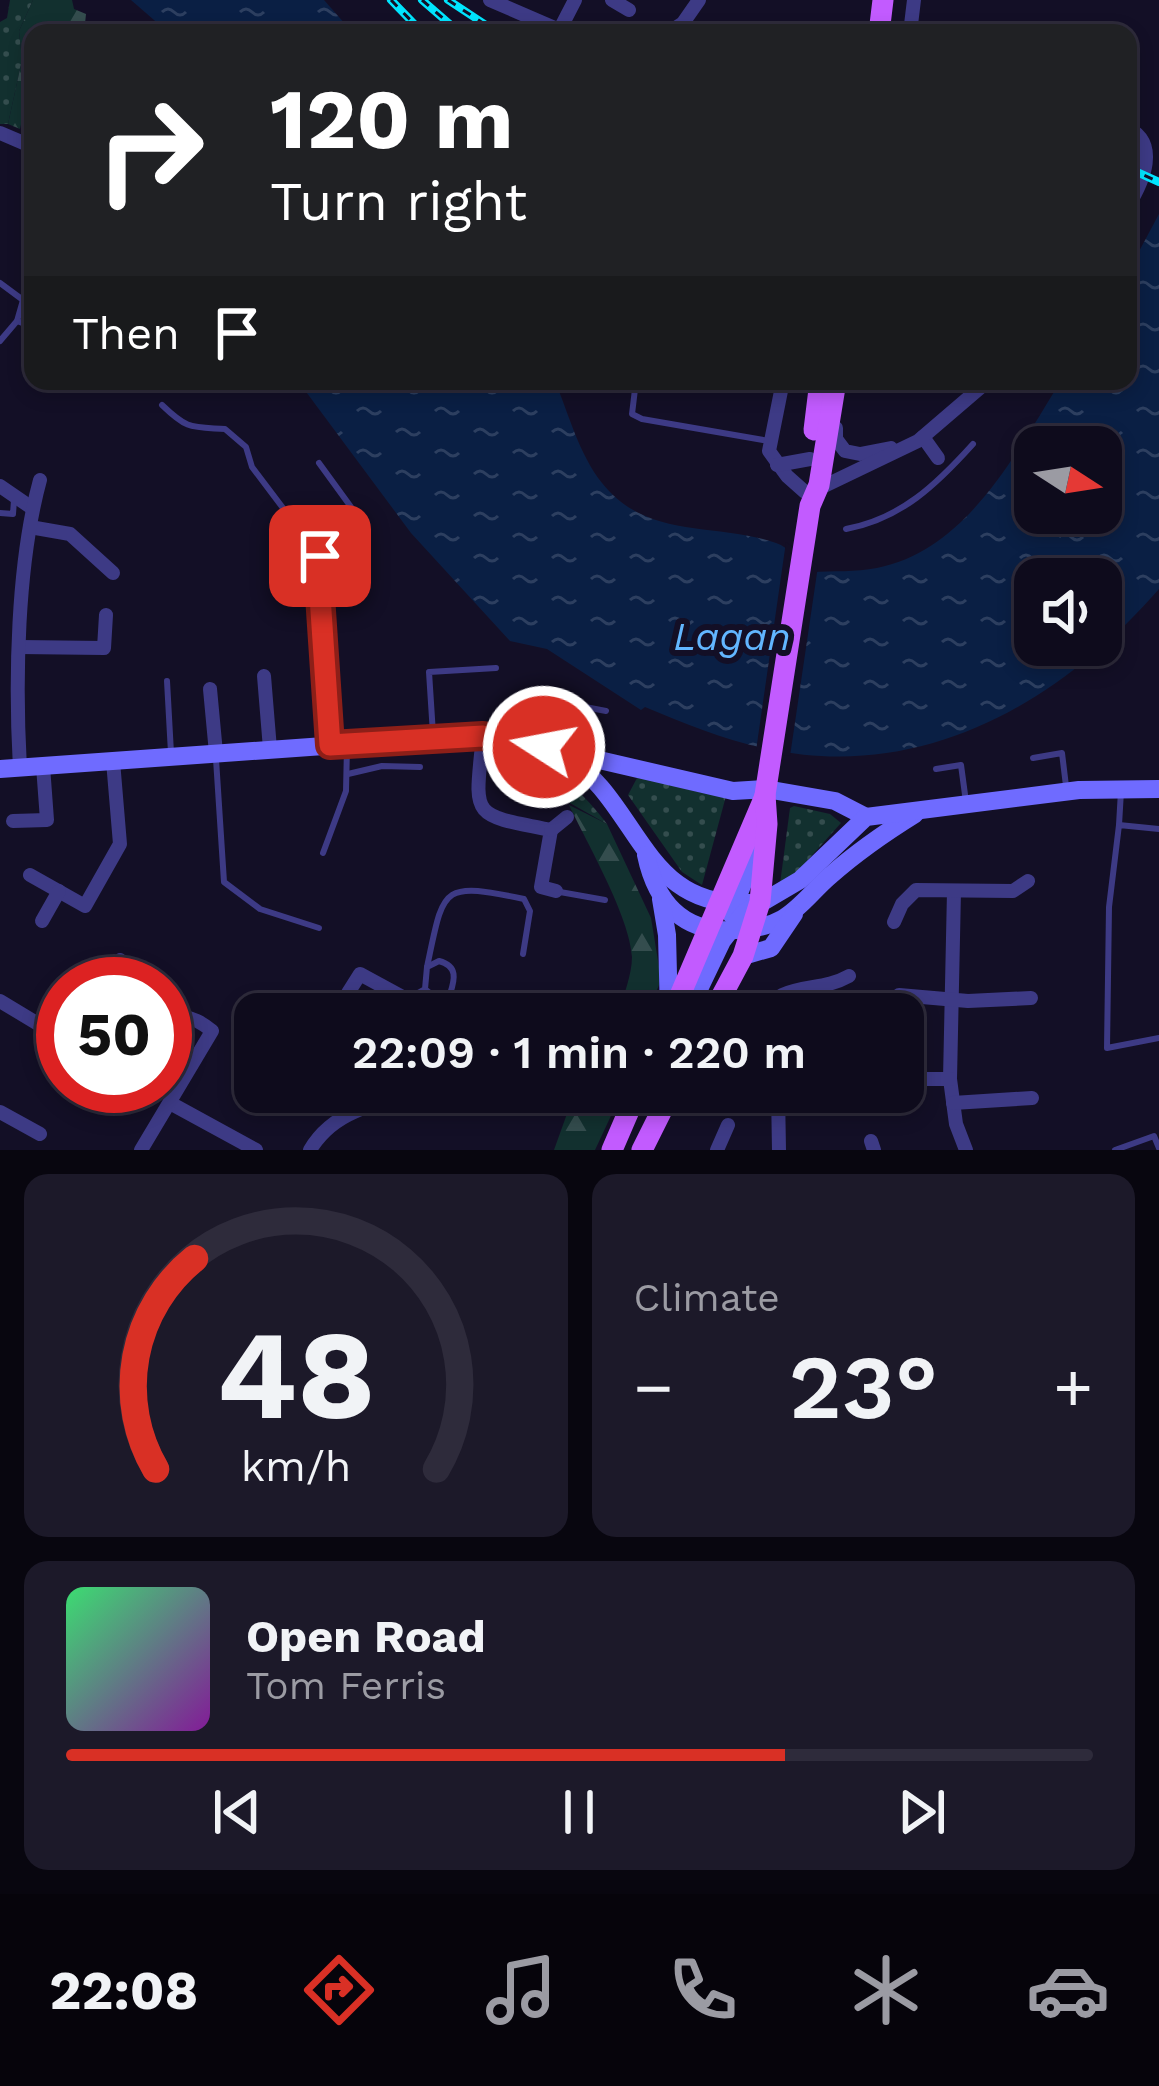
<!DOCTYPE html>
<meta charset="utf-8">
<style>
body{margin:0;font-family:"Work Sans",sans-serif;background:#1c1929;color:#f1f3f6;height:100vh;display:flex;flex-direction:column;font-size:45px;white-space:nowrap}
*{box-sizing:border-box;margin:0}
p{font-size:39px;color:#9b9ba3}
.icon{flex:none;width:66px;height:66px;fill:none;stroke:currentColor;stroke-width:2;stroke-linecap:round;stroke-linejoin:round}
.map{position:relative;height:1150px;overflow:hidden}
.details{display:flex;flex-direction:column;gap:24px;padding:24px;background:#08060f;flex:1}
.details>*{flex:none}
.guide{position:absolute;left:24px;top:24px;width:1113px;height:366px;border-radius:24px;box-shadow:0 6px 18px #0003,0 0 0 3px #2e2b3b;background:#202124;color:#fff;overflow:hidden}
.needle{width:78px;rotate:102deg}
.fabs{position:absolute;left:1014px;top:426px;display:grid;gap:24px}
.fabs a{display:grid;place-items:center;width:108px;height:108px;border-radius:24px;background:#0e0b1c;box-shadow:0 6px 18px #0003,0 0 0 3px #2e2b3b;font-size:60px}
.speed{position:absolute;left:36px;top:957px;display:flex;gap:24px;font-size:60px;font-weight:700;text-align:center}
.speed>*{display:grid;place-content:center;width:156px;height:156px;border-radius:50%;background:#0e0b1c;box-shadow:0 6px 18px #0003,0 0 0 3px #2e2b3b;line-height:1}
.speed .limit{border:18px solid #d22;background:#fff;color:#111}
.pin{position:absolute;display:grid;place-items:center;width:102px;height:102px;color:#fff;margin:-51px;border-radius:24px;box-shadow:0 6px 18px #0006}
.me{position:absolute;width:132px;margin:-66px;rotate:281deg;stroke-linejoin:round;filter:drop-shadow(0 0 9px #0008)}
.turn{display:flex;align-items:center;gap:42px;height:252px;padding:0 48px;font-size:54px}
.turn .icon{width:156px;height:156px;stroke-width:2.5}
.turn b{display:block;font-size:84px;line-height:102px}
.then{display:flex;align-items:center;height:114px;padding:0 48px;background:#0003;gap:24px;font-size:45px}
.big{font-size:90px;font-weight:600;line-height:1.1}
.details .widget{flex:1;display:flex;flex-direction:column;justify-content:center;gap:18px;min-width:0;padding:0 42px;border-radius:24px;background:#1c1929}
.details .dial{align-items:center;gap:0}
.dial svg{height:312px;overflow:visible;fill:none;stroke:#2e2b3b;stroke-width:7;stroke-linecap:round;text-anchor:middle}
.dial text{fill:#f1f3f6;stroke:none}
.song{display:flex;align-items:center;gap:36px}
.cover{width:144px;height:144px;border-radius:18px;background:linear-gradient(135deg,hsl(140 70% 55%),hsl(290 70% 35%))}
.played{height:12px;border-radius:6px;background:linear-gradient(90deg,#d93025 70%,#2e2b3b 70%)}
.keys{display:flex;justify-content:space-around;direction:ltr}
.heat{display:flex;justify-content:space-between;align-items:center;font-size:66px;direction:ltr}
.details .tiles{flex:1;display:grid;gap:24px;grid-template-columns:1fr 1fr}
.widget:last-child{grid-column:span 2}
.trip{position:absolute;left:234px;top:993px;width:690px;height:120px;border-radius:24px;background:#0e0b1c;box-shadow:0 6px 18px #0003,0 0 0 3px #2e2b3b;font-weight:600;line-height:120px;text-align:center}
.tabs{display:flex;height:192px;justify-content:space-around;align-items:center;background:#06040b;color:#9b9ba3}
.tabs .icon{width:84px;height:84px}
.tabs .current{color:#d93025}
.tabs b{font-size:54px;color:#f1f3f6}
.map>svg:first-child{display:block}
.grass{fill:url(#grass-dots)}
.forest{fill:url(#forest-firs)}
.water{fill:url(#water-ripples);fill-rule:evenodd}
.pier{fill:#130f26}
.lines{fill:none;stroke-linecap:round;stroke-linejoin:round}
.lane{stroke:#3d3a85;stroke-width:6}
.street{stroke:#3d3a85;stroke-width:14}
.secondary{stroke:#6f6bff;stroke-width:18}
.primary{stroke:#c25bff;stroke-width:21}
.rail-casing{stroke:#00e5ff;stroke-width:8}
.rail{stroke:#130f26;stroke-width:3;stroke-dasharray:9;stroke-linecap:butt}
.route-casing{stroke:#8d1f18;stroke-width:30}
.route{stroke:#d93025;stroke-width:21}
.labels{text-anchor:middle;stroke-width:12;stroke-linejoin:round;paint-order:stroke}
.water-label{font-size:39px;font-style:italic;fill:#62b6ff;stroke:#130f26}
</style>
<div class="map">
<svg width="1159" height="1150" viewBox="0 0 1159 1150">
<defs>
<pattern id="grass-dots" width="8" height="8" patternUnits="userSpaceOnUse" patternTransform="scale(3)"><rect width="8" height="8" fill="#12302f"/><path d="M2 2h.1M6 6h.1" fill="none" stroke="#344d4e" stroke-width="1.8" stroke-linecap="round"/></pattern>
<pattern id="forest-firs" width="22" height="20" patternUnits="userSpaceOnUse" patternTransform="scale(3)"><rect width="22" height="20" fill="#12302f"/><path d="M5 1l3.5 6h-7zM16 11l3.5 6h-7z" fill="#344d4e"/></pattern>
<pattern id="water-ripples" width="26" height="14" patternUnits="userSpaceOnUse" patternTransform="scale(3)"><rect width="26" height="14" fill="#0a1f44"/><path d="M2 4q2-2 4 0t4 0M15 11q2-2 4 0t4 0" fill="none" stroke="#2d3f60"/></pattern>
</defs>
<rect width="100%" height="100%" fill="#130f26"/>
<!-- grass -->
<g class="grass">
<polygon points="10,0 33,0 19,31 22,60 8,124 0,124 0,22 7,18"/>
<path d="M509 754C553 764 580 789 607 824L492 759Z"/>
<path d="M637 778C668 781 695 795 726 796L702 885 682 872 628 795Z"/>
<polygon points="794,806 830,814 841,823 797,872 780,884 790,808"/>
</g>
<!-- forest -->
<g class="forest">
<polygon points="33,0 72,0 74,9 86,14 84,33 33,33 33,67 20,129 8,124 22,60 19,31"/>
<path d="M569 805 607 824 651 918 660 973 659 985 647 1014H619C623 996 632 975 632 957 630 917 587 843 569 805Z"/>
<polygon points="593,1092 622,1092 595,1150 554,1150 568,1111"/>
</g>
<!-- water -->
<g class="water">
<polygon points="131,0 324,0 353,33 169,33"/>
<path d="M1159 214V589C1060 702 924 782 768 749 725 740 685 724 645 707L641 710 547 649 510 641 411 533 298 381H555C569 415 579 454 602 483 647 540 715 522 776 543 789 547 801 563 812 572 833 571 856 572 877 568 968 550 1016 452 1061 381H1128V272ZM1035 447H1101V513H1035ZM1035 579H1101V645H1035Z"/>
</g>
<!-- pier -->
<polygon class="pier" points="786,542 818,566 790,756 756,751"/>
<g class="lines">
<!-- lane -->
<g class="lane">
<polyline points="0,283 23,300"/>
<polyline points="17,321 33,327"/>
<polyline points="0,341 17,321 23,300 33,288"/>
<polyline points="636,381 632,414 642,419 769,441"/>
<polyline points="899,381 928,384 936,381"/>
<polyline points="1021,381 1030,389 1036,381"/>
<path d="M162 405C188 430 191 427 225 429L246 447 252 467 320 557"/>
<polyline points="319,463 359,518 358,526 320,557 318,565 330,741"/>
<polyline points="0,513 13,514 14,500"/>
<path d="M846 529C901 519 937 484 973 444"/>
<polyline points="167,681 171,753"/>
<polyline points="433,734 429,672 496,668"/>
<polyline points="545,745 554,701 606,711"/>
<polyline points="1033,758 1062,753 1066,786"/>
<polyline points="216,759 224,882 260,909 319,928"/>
<polyline points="936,769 961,765 966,802"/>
<polyline points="348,774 382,766 420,767"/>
<polyline points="1119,825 1121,791"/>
<polyline points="1159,829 1119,825 1109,907 1107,1048 1159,1038"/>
<polyline points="323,853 346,791 347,747"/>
<polyline points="560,892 605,900"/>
<path d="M427 967C444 887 440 881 524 899L530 911 523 954"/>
<path d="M409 998 425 989 427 967 439 961C458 966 455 979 450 994L438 1000 425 989"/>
<polyline points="1115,1150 1154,1136 1159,1148"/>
</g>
<!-- street -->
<g class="street">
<polyline points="490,0 566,33"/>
<polyline points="612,0 629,10"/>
<polyline points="559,31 575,0"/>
<polyline points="668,33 683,23 699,0"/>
<polyline points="910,33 914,0"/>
<path d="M1128 128C1159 144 1144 180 1128 206"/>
<polyline points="0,133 33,147"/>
<polyline points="783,381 769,451 787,476 805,492"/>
<polyline points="836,428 836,439 845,451 860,454 891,448"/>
<polyline points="923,437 938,458"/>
<polyline points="777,465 810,459"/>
<polyline points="0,486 32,508"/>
<polyline points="818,489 918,441 988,381"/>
<polyline points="30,527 70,534 113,573"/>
<polyline points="19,647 104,648 106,615"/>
<polyline points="264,676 270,749"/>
<polyline points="210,689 216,753"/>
<path d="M483 735C475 818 468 814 551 830L541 887 556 891"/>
<path d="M20 768C15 681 17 564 40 480"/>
<polyline points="13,821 47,820 43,766"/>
<polyline points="551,830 567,817"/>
<polyline points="30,875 85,906 120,844 113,761"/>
<polyline points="954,891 950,1079 956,1124 966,1150"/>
<polyline points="42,921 59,891"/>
<polyline points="894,922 902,904 916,890 1013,891 1028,881"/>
<polyline points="106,984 120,960"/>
<polyline points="348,993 360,974 406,999 406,1014"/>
<polyline points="0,1001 63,1039"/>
<path d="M779 1014 782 995C804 985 826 989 849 976"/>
<polyline points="899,1014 899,995 968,1001 1031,998"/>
<polyline points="903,1079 950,1079"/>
<polyline points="778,1092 779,1150"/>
<polyline points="170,1103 256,1150"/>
<polyline points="953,1103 1032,1098"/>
<polyline points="0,1112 40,1134"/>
<polyline points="871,1141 874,1150"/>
<path d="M141 1150 212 1031C190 1013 187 1021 165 1009"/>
<path d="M310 1150C336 1106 385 1102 431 1092"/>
<polyline points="717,1150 728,1125"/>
</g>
<!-- secondary -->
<g class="secondary">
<polyline points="563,755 582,756 733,791 766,789 835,801 866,817"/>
<path d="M0 769 464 736C496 735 534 738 563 755 642 801 641 917 760 902"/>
<path d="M646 855C656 903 684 934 736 930 752 929 768 927 782 919 801 908 814 889 831 875 857 852 886 832 915 814"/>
<polyline points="661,899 667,935 669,1014"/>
<polyline points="731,914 762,834"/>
<polyline points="743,956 771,948 794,914"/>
<polyline points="687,1014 722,941 744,913 800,880 866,817 1079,790 1159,789"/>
</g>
<!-- primary -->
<g class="primary">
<polyline points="879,33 883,0"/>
<polyline points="814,430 820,381"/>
<polyline points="672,1014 765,796"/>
<polyline points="712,1014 743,956 760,902 767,824 765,795 810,506 819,485 836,381"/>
<polyline points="612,1150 637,1092"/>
<polyline points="642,1150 671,1092"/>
</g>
<defs>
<g id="rail">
<polyline points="391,0 423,33"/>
<polyline points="422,0 460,33"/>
<polyline points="448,0 498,33"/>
<polyline points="1128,168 1159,182"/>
</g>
</defs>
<!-- rail casing -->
<use href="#rail" class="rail-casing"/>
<!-- rail -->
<use href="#rail" class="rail"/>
</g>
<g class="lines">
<defs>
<polyline id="route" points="320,556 318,566 330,745 483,736 544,747"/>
</defs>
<!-- route casing -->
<use href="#route" class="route-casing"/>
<!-- route -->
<use href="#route" class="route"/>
</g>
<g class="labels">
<!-- water labels -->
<g class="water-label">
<text x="732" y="650">Lagan</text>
</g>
</g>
</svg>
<div class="fabs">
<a><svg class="needle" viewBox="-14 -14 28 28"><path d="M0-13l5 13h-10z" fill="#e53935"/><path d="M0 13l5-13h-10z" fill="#9b9ba3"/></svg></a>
<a><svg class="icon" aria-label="sound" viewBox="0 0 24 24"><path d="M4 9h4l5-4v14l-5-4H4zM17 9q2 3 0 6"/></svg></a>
</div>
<div class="speed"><div class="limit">50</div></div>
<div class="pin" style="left:320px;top:556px;background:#d93025"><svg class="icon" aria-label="arrive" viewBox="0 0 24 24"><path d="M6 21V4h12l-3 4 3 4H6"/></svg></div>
<svg class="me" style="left:544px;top:747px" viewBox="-20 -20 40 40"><circle r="17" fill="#d93025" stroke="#fff" stroke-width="3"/><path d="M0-11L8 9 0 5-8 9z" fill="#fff"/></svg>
<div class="trip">22:09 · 1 min · 220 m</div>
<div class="guide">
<div class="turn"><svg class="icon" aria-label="right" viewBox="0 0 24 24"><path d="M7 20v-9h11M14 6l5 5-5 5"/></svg><div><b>120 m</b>Turn right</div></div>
<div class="then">Then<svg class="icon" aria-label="arrive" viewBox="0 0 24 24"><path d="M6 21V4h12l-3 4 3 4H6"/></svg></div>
</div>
</div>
<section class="details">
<div class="tiles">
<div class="widget dial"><svg viewBox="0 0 100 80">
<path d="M14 69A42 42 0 1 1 86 69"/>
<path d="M14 69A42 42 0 0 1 24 15" stroke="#d93025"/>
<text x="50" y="56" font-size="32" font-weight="700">48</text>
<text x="50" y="72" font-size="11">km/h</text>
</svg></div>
<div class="widget"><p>Climate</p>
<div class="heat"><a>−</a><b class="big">23°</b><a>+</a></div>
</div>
<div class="widget">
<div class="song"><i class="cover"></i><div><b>Open Road</b><p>Tom Ferris</p></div></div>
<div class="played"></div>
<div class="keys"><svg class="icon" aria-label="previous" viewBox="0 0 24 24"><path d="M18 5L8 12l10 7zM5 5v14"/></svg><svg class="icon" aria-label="pause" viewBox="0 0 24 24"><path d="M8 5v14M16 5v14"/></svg><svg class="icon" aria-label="next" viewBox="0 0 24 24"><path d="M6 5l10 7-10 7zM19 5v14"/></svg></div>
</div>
</div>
</section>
<nav class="tabs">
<b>22:08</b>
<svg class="icon current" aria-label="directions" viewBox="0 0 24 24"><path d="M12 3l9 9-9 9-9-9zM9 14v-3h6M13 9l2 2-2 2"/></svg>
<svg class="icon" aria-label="music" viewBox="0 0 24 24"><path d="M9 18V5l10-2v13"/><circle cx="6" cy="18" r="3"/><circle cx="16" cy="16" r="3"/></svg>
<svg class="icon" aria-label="phone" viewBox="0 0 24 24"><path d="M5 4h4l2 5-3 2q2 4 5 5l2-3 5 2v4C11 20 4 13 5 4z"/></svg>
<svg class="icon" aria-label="climate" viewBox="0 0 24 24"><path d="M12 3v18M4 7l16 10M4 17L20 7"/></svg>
<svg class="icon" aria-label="car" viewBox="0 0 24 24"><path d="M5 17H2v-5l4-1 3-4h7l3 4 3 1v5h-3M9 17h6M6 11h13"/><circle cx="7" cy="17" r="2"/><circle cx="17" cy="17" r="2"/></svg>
</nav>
